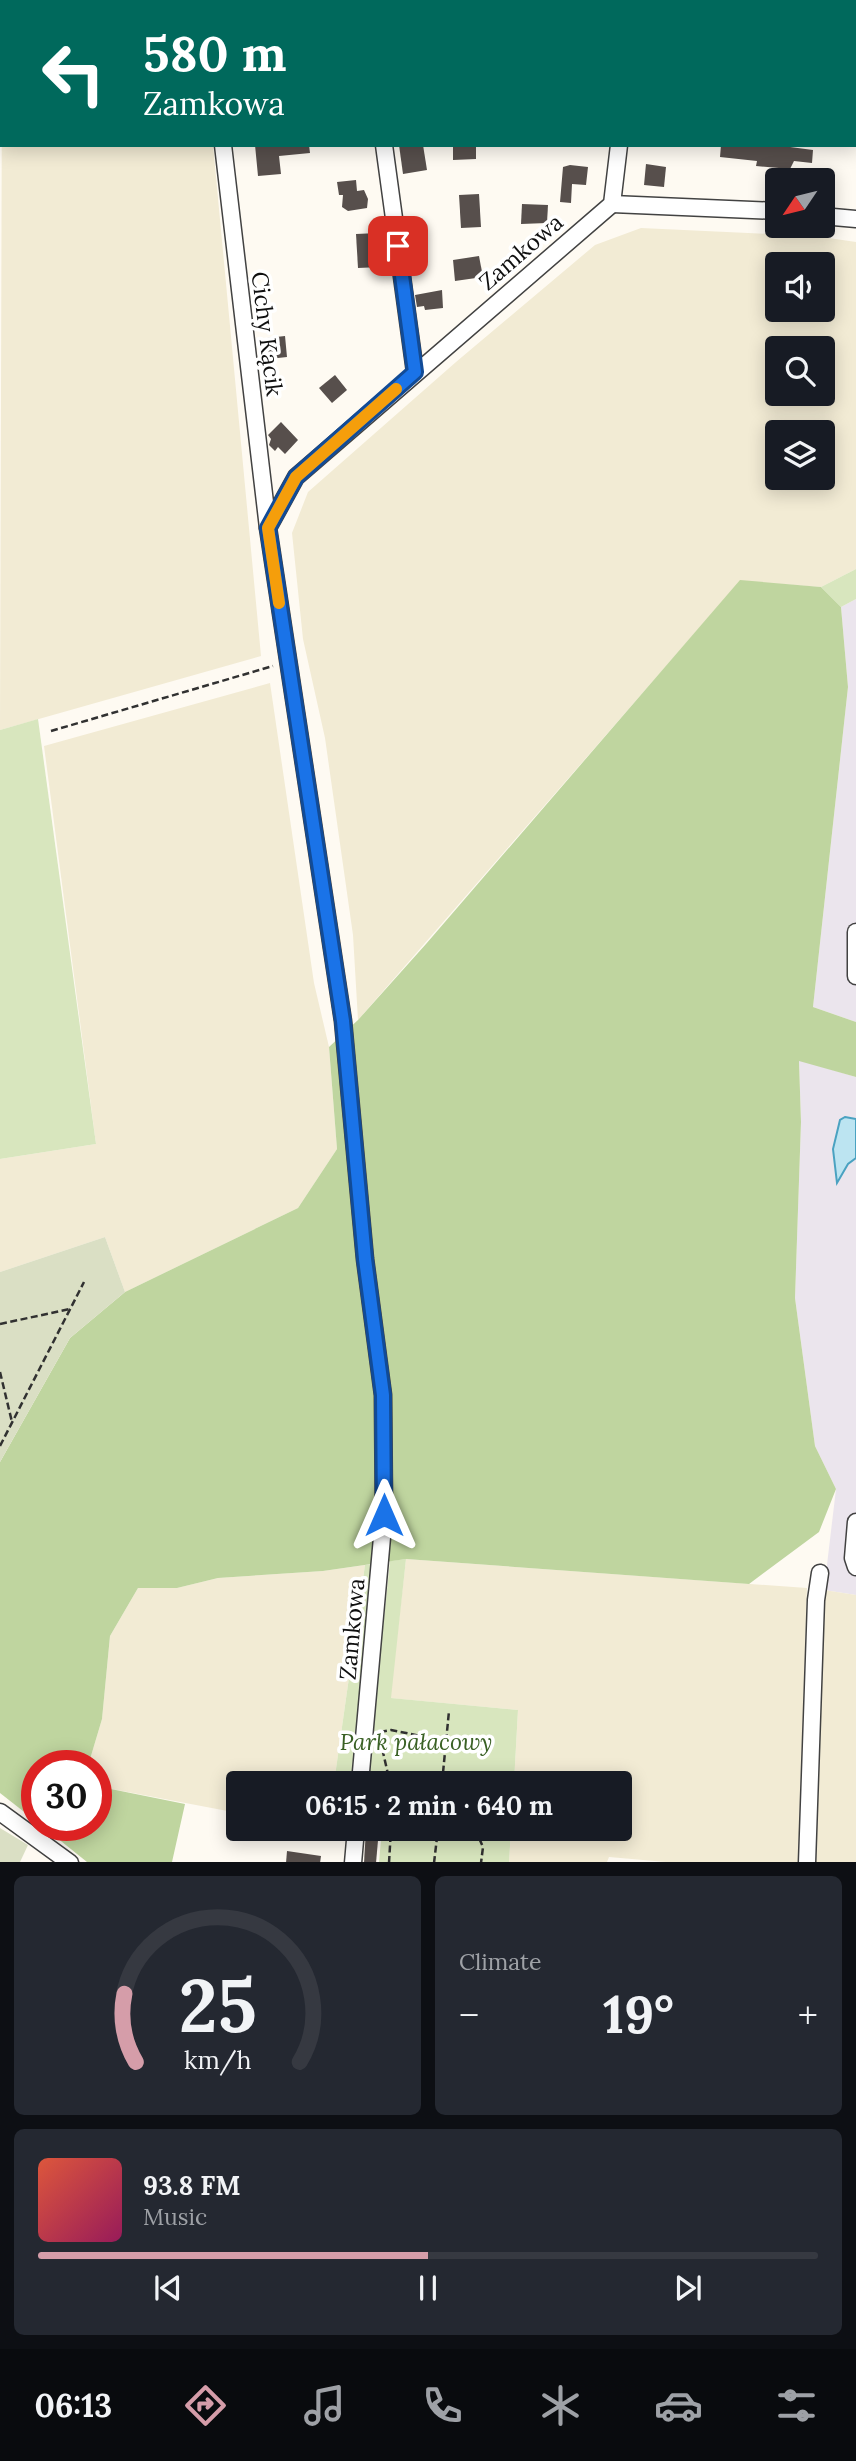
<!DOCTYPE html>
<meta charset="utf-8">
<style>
body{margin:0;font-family:Lora,serif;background:#242831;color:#f1f3f6;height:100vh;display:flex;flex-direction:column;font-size:26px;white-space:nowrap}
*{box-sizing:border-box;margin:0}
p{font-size:23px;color:#9ea1a6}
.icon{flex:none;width:38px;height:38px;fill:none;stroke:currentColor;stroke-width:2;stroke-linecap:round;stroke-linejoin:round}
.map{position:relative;height:1862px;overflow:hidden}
.drawer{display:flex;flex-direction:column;gap:14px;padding:14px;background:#0d0f14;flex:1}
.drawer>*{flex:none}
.banner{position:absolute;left:0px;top:0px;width:858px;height:147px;box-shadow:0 4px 18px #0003;background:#00695c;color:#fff;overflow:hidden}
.needle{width:46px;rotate:235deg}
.buttons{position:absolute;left:765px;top:168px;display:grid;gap:14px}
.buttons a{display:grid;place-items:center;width:70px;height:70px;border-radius:7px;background:#171b24;box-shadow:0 4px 18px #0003;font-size:35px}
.speed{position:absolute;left:21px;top:1750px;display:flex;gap:14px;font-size:35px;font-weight:700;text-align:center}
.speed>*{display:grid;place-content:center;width:91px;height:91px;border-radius:50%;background:#171b24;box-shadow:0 4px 18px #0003;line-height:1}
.speed .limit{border:10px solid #d22;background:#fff;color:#111}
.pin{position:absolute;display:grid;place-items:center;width:60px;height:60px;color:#fff;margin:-30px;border-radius:14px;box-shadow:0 4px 10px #0006}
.me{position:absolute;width:77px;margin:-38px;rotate:0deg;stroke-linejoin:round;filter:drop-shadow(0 0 5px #0008)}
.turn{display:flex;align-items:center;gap:24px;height:147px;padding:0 28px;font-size:32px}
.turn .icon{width:91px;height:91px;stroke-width:2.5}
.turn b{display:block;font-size:49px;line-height:60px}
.big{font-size:52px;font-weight:700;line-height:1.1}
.drawer .widget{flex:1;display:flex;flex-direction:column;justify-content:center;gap:10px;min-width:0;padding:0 24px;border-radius:10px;background:#242831}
.drawer .dial{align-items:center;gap:0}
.dial svg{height:182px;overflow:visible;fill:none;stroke:#363941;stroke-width:7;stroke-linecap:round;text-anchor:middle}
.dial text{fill:#f1f3f6;stroke:none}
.song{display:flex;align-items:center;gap:21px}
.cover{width:84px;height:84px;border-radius:10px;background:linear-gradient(135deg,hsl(10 70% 55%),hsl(330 70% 35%))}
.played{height:7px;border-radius:4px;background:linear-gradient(90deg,#d59da9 50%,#363941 50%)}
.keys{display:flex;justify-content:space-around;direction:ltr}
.heat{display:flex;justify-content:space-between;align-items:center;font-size:38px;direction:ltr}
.drawer .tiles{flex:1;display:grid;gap:14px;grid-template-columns:1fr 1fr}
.widget:last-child{grid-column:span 2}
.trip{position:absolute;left:226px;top:1771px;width:406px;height:70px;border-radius:7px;background:#171b24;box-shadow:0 4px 18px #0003;font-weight:700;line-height:70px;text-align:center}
.tabs{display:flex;height:112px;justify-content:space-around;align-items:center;background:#090b0e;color:#9ea1a6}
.tabs .icon{width:49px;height:49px}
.tabs .current{color:#d59da9}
.tabs b{font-size:32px;color:#f1f3f6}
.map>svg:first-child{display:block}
.industrial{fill:#ebe5ed}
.farmland{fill:#f2ebd4;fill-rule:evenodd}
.green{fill:#d8e6be}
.forest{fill:#bfd59f}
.cemetery{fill:#dadfc4}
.water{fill:#bce4f1;stroke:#4aa2c1;stroke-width:2}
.building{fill:#574f4c}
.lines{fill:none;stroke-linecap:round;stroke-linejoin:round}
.minor-casing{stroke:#424242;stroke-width:19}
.path{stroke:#313131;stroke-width:2.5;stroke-dasharray:7 3.5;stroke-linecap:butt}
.minor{stroke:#fff;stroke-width:16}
.route-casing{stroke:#114b97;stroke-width:18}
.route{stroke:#1a73e8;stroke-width:12}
.slow{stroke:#f59e0b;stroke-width:12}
.labels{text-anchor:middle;stroke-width:7;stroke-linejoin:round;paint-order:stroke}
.street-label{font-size:23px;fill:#0f0f0f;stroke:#fff}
.park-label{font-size:23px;font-style:italic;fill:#3a6125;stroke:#fff}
</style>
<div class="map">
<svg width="856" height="1863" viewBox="0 0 856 1863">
<rect width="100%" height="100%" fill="#fefaf2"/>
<!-- industrial -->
<g class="industrial">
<polygon points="856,599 856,1022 813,1007 848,687 841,607"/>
<polygon points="799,1060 856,1077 856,1595 824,1590 836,1489 815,1446 795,1298 801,1122"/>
</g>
<!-- farmland -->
<g class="farmland">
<polygon points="2,59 2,145 213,145 261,656 0,730"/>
<path d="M641 228 815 236 856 242V569L821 587 740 581 358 1020 353 935 325 738 303 639 292 533 308 492 456 362 595 245ZM777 264H822V310H777ZM777 348H822V394H777ZM777 432H822V478H777Z"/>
<polygon points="270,683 314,983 329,1047 337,1149 298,1208 125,1292 105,1237 0,1272 0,1159 96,1144 44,746"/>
<polygon points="406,1559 807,1588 798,1862 677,1863 609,1857 607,1862 509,1862 511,1829 620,1829 620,1783 514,1783 518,1710 390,1698"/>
<polygon points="365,1565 334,1783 238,1783 238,1813 96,1786 96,1766 88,1766 102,1719 110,1636 138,1588 177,1588 218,1578 323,1571"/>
<polygon points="824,1590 856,1595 856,1862 816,1863"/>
</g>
<!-- green -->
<g class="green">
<polygon points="226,0 623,0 226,2"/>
<polygon points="856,569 856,599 841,607 821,587"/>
<polygon points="38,719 96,1144 0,1159 0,730"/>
<polygon points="406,1559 391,1698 518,1710 514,1783 367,1783 390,1561"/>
<polygon points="373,1564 351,1783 334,1783 365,1565"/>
<polygon points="382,1829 511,1829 509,1862 379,1862"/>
</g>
<!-- forest -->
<g class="forest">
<polygon points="740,580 821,587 841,607 848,687 813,1007 856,1022 856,1077 799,1061 801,1122 795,1298 815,1446 836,1489 819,1532 749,1584 406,1559 323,1571 218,1578 177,1588 138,1588 110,1636 102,1719 88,1766 37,1766 37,1822 0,1793 0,1462 70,1338 125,1292 298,1208 337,1149 329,1047 358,1020 426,944"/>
<polygon points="96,1786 185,1804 172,1862 87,1862 41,1825 96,1825"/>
</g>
<!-- cemetery -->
<g class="cemetery">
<polygon points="105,1237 125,1292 70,1338 0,1462 0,1272"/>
<polygon points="0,1828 28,1845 20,1862 0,1862"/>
</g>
<!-- water -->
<polygon class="water" points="845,1117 856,1119 856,1158 848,1164 837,1183 833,1149 840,1120"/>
<!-- building -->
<g class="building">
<polygon points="255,145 309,145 310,153 279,156 281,174 258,176"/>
<polygon points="399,145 423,145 427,170 403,174"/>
<polygon points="453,145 476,145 476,159 453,160"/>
<polygon points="721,145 775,145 813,150 812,163 794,161 790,169 756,166 757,161 720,157"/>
<polygon points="646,164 666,167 664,187 644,185"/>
<polygon points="570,165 588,167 586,185 572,184 571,203 560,202 563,167"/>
<polygon points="356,180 357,191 364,190 368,199 367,208 348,211 342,207 343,195 339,195 337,182"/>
<polygon points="479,194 481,227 461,228 459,195"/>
<polygon points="522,204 548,205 547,223 521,224"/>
<polygon points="378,233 380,267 358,268 356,234"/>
<polygon points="479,256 483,277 455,281 453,260"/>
<polygon points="442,290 443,308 425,310 424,306 417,307 415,295"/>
<polygon points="285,336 287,357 269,359 267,338"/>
<polygon points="335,375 347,390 332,403 319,388"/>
<polygon points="281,422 298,440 285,454 278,447 275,451 269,445 271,439 268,435"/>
<polygon points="366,1829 379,1829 376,1863 364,1863"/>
<polygon points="287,1851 321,1856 320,1863 286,1863"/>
</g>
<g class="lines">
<defs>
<g id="minor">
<polyline points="213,0 213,2"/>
<polyline points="632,2 632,0"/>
<polyline points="223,145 268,528"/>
<polyline points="384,145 415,372"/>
<polyline points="612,204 777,211"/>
<polyline points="822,216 856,219"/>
<polyline points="856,932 856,976"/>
<polyline points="856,1522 853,1558 856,1567"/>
<polyline points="360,1783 384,1515 383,1395 365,1259 343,1021 268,528 296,477 612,204 619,145"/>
<polyline points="0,1812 70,1863"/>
<polyline points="353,1863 356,1829"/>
<polyline points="807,1863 816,1600 820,1573"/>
</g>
</defs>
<!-- minor casing -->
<use href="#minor" class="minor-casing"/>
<!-- path -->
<g class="path">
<polyline points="51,731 273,666"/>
<polyline points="0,1324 70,1309"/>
<polyline points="0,1372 12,1422"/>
<polyline points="0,1446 84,1282"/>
<polyline points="380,1732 391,1730 421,1736"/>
<polyline points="380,1739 390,1783"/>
<polyline points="442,1783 449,1711"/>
<polyline points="475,1829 483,1847 481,1863"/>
<polyline points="389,1863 391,1829"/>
<polyline points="434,1863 438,1829"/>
</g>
<!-- minor -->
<use href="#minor" class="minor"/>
</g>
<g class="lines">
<defs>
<polyline id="route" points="384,1515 383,1395 365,1259 343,1021 268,528 296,477 415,372 398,246"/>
</defs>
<!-- route casing -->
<use href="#route" class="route-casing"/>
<!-- route -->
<use href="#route" class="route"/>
<!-- slow -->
<polyline class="slow" points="279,603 268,528 296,477 396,389"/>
</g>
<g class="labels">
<!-- street labels -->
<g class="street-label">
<text transform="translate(521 252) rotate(-41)" y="8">Zamkowa</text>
<text transform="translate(267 334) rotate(83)" y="8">Cichy Kącik</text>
<text transform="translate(352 1629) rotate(-85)" y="8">Zamkowa</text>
</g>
<!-- park labels -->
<g class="park-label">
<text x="416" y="1750">Park pałacowy</text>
</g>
</g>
</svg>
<div class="buttons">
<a><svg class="needle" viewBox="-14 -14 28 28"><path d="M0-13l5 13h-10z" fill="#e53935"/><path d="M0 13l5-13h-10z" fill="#9ea1a6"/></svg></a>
<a><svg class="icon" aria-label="sound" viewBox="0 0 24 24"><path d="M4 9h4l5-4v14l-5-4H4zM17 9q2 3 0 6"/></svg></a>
<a><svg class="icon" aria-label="search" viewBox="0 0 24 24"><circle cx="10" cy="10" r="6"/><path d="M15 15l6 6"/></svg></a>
<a><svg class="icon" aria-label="layers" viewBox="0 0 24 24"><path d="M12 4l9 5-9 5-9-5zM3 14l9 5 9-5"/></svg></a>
</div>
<div class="speed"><div class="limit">30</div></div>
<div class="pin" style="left:398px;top:246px;background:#d93025"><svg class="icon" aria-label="arrive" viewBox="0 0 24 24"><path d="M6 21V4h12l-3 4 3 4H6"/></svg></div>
<svg class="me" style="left:384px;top:1515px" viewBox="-20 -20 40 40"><path d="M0-17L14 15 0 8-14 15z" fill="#1a73e8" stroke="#fff" stroke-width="4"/></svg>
<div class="trip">06:15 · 2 min · 640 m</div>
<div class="banner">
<div class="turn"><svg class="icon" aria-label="left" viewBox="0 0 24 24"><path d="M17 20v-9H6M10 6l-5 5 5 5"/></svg><div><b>580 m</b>Zamkowa</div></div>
</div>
</div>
<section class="drawer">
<div class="tiles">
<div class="widget dial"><svg viewBox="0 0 100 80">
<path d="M14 69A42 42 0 1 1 86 69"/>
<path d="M14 69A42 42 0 0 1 9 39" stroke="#d59da9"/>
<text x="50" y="56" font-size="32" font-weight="700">25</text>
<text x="50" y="72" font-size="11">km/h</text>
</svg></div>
<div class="widget"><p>Climate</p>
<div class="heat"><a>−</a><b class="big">19°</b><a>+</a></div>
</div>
<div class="widget">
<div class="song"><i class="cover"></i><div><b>93.8 FM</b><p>Music</p></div></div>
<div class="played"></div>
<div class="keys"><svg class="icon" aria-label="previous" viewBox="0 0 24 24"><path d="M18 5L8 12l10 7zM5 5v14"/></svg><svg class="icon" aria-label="pause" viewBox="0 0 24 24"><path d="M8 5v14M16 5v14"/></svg><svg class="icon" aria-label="next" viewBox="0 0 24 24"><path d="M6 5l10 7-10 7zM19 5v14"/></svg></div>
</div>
</div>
</section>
<nav class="tabs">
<b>06:13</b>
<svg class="icon current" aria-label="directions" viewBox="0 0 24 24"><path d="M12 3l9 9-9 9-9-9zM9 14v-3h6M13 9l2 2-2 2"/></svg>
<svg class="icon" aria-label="music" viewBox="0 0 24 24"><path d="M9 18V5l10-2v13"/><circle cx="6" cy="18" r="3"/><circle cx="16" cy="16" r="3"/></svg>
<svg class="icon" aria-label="phone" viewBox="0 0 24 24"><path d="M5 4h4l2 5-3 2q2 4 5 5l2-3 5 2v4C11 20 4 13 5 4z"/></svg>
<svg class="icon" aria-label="climate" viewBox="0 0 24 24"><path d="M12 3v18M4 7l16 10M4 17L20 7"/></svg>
<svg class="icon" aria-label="car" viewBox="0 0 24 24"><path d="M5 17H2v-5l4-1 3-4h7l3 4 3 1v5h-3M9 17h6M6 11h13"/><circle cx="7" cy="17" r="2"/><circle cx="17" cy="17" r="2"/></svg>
<svg class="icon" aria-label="filters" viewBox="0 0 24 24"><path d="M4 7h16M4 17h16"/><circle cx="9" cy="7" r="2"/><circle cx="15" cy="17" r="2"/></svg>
</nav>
